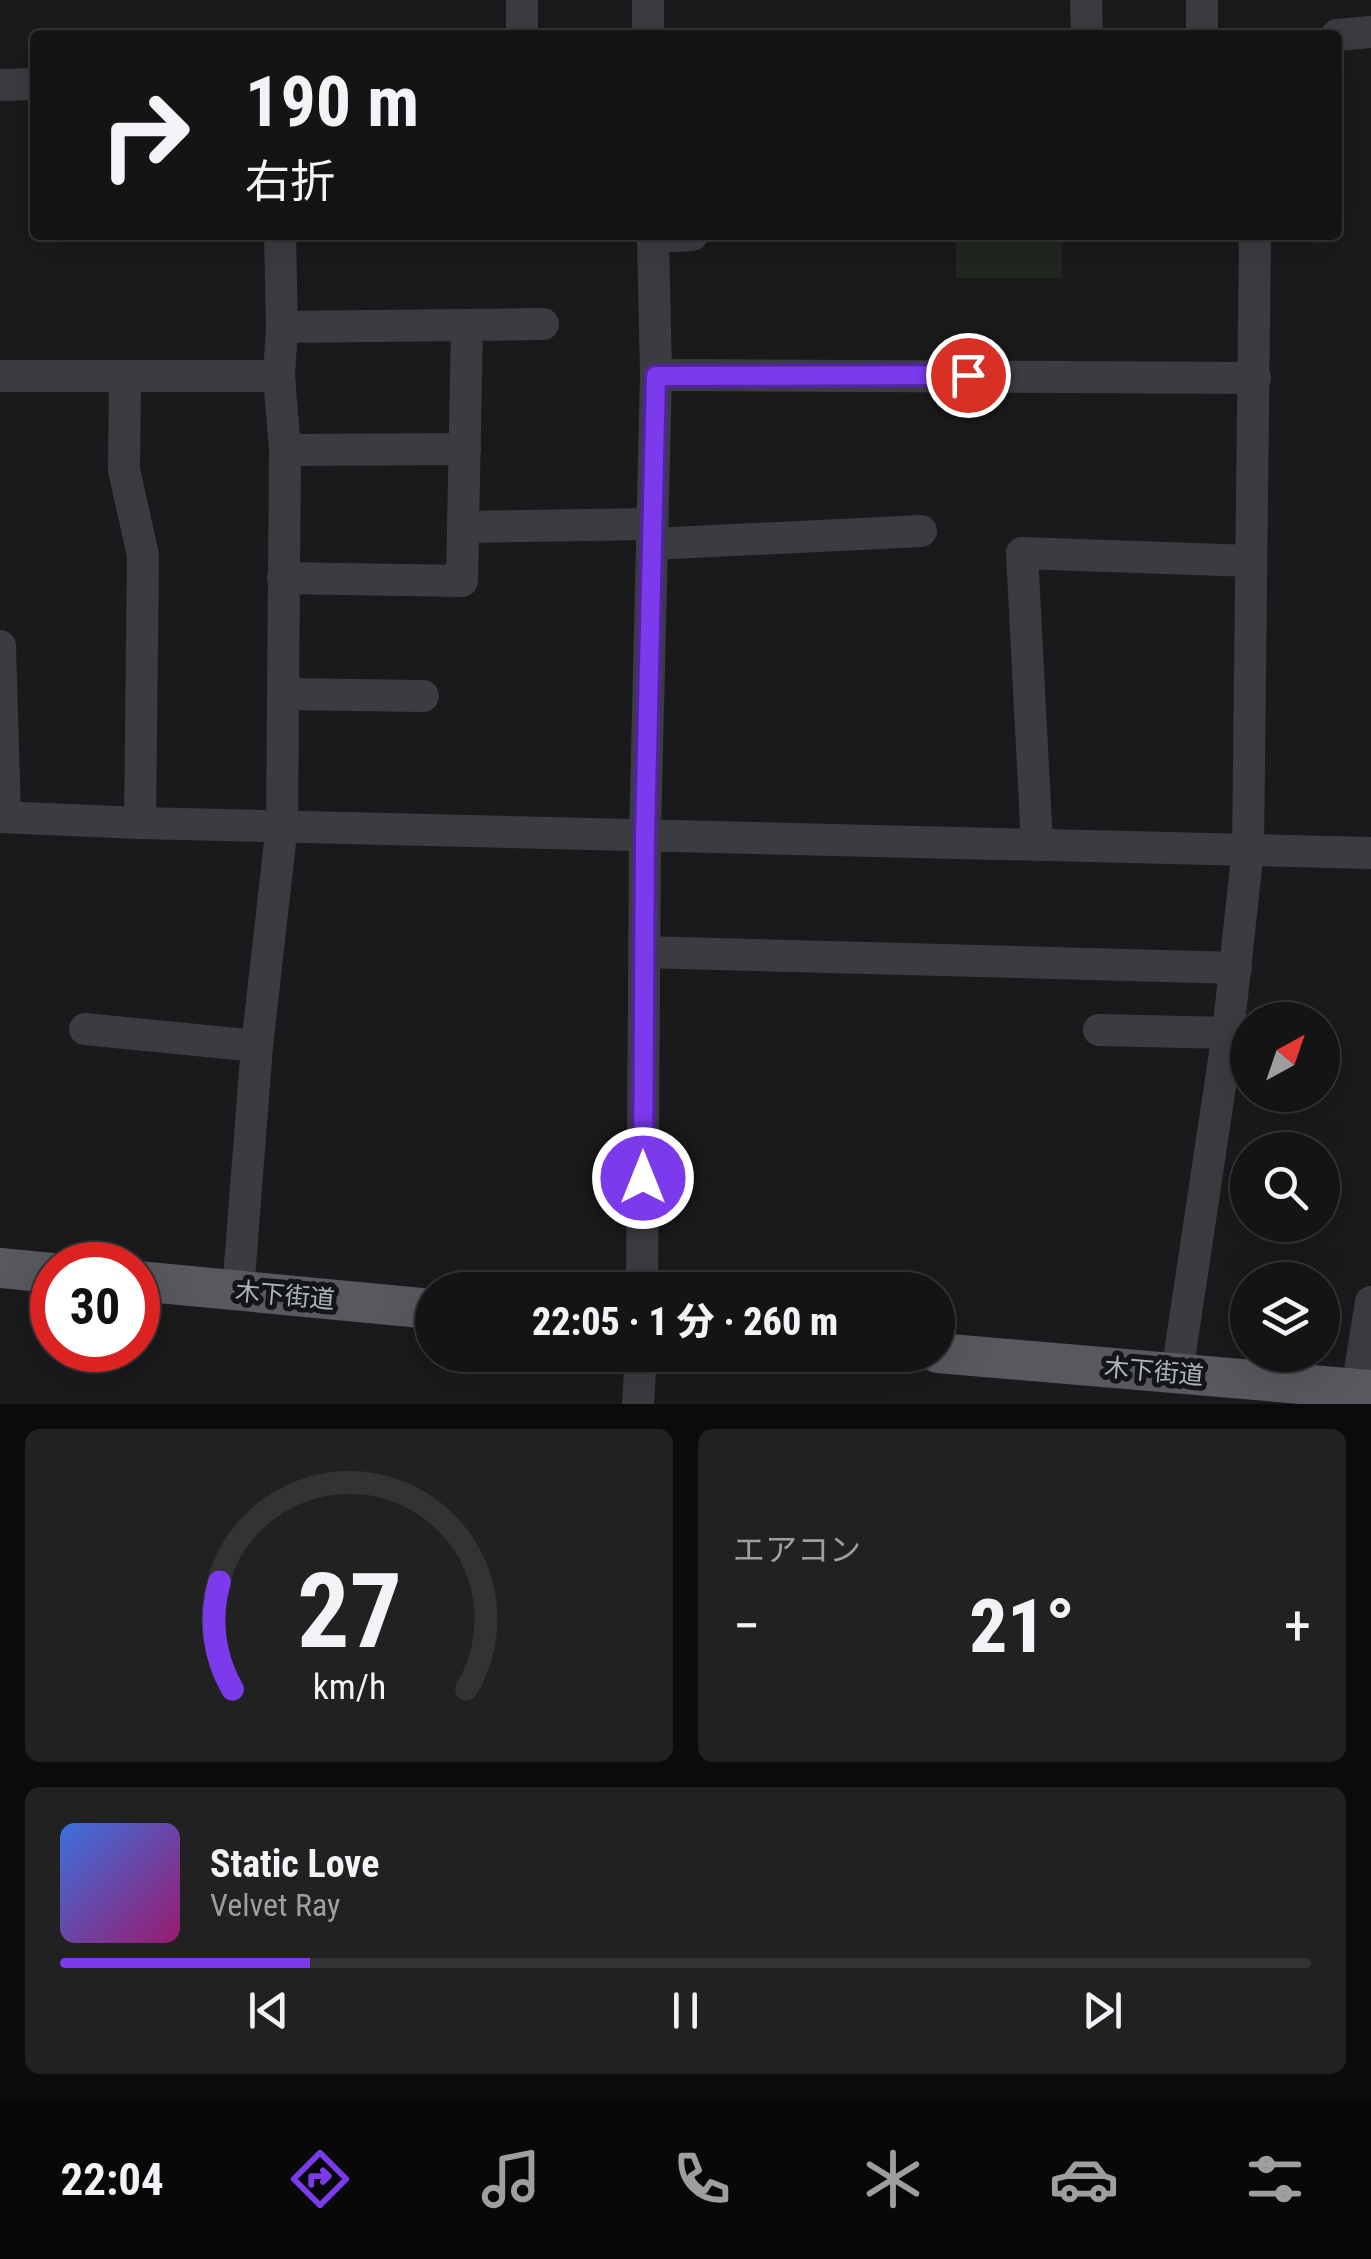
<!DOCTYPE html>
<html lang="ja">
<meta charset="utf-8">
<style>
body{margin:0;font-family:"Roboto Condensed","Noto Sans JP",sans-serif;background:#212122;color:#f1f3f6;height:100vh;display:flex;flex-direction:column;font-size:38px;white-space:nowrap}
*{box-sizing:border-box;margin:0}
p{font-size:32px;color:#9d9ea0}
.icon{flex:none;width:55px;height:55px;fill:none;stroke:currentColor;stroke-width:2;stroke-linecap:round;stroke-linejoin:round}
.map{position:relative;height:1404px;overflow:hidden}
.details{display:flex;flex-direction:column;gap:25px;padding:25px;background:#0b0b0c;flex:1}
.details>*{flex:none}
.hud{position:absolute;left:30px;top:30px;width:1312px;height:210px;border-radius:10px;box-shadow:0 10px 40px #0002,0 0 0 2px #333334;background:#141415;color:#f1f3f6;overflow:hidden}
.needle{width:65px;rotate:40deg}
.fabs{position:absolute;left:1230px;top:1002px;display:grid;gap:20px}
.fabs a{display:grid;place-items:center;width:110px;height:110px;border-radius:50%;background:#141415;box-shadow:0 10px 40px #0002,0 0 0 2px #333334;font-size:50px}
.speed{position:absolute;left:30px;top:1242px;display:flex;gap:20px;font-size:50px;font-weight:700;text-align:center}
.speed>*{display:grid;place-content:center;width:130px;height:130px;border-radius:50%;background:#141415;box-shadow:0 10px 40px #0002,0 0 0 2px #333334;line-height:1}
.speed .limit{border:15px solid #d22;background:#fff;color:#111}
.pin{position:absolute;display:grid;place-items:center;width:85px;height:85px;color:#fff;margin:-42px;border:5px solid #fff;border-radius:50%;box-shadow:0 2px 10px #0007}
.me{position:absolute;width:110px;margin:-55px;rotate:0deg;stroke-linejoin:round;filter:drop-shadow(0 0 8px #0008)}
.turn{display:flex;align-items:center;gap:35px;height:210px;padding:0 50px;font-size:45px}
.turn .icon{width:130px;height:130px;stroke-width:2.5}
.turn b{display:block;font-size:70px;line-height:85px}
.big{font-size:75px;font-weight:800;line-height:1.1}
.details .card{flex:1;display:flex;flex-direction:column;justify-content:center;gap:15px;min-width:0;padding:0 35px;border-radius:15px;background:#212122}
.details .dial{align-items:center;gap:0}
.dial svg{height:260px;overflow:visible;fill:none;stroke:#333334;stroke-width:7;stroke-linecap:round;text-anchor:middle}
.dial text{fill:#f1f3f6;stroke:none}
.song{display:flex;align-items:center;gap:30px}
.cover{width:120px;height:120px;border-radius:15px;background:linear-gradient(135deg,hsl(220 70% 55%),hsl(320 70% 35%))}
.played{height:10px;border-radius:5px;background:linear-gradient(90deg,#7c3aed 20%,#333334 20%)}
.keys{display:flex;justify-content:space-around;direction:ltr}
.heat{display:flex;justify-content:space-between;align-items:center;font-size:55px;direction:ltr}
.details .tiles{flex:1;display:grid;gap:25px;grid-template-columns:1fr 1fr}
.card:last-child{grid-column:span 2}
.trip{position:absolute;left:415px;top:1272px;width:540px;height:100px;border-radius:50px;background:#141415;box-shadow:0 10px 40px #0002,0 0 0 2px #333334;font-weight:800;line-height:100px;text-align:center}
.tab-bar{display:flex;height:160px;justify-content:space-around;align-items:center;background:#080808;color:#9d9ea0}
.tab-bar .icon{width:70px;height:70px}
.tab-bar .active{color:#7c3aed}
.tab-bar b{font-size:45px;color:#f1f3f6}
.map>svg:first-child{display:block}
.green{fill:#202720}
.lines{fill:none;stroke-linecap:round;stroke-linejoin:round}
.minor{stroke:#3b3c40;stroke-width:32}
.major{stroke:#57595f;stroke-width:40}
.route-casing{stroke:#51269a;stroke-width:25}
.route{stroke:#7c3aed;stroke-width:18}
.labels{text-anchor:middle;stroke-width:10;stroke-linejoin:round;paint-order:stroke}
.street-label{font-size:25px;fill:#adb1ba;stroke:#141517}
</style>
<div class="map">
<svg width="1371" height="1404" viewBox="0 0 1371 1404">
<rect width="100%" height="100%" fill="#1a1a1c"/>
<!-- green -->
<rect class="green" x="956" y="235" width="106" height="43"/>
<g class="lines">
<!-- minor -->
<g class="minor">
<polyline points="648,0 648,35"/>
<polyline points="1086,0 1087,35"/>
<polyline points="522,35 522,0"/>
<polyline points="1202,35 1202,0"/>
<polyline points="1337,35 1371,32"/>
<polyline points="0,85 35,84"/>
<polyline points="653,237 692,235"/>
<polyline points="282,327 543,324"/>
<polyline points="656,375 1255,378"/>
<polyline points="0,376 279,376"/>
<polyline points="125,376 124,470 143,555 140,823"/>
<polyline points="285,450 465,449"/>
<polyline points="464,527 652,524"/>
<polyline points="652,544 921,531"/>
<polyline points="283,578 462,581 467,325"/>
<polyline points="0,646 5,817"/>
<polyline points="284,694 423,696"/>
<polyline points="0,817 140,823 1371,853"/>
<polyline points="1037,845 1022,553 1251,561"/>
<polyline points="644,952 1236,968"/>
<polyline points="85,1029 257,1046"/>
<polyline points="1099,1030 1228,1033"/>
<polyline points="642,1290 645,836 656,375 653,235"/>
<polyline points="238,1291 257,1046 282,825 285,450 279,376 282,327 280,235"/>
<polyline points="1177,1373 1228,1033 1248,849 1255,235"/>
<polyline points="1357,1389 1371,1302"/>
<polyline points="638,1404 641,1355"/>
</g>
<!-- major -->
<g class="major">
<polyline points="0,1268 52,1273"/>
<polyline points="138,1281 432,1309"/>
<polyline points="938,1353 1371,1390"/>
</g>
</g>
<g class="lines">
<defs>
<polyline id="route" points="643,1178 645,836 656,376 968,375"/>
</defs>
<!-- route casing -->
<use href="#route" class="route-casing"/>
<!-- route -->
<use href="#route" class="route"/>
</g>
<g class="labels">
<!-- street labels -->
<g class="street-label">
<text transform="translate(285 1295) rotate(5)" y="9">木下街道</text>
<text transform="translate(1154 1371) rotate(5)" y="9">木下街道</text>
</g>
</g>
</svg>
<div class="fabs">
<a><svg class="needle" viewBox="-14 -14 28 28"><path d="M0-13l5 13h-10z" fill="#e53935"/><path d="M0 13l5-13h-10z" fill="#9d9ea0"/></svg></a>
<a><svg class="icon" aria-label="search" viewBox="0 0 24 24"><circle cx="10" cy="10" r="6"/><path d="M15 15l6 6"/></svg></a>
<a><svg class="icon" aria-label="layers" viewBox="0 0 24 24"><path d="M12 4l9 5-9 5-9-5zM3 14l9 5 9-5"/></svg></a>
</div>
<div class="speed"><div class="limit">30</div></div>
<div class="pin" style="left:968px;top:375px;background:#d93025"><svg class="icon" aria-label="arrive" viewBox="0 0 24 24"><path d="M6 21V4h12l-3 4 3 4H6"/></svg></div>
<svg class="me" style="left:643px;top:1178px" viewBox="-20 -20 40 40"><circle r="17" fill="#7c3aed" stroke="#fff" stroke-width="3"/><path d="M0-11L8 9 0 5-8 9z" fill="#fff"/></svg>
<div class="trip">22:05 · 1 分 · 260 m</div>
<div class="hud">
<div class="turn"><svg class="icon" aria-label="right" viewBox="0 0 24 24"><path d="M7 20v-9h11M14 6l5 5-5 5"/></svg><div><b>190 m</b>右折</div></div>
</div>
</div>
<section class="details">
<div class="tiles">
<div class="card dial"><svg viewBox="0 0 100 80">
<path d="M14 69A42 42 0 1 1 86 69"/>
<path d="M14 69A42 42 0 0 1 10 36" stroke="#7c3aed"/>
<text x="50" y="56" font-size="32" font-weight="700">27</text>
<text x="50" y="72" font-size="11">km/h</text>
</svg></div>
<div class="card"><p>エアコン</p>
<div class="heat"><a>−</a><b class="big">21°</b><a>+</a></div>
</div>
<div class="card">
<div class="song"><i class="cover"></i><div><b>Static Love</b><p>Velvet Ray</p></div></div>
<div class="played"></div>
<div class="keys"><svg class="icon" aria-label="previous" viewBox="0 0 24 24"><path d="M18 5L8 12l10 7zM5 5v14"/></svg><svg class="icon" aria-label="pause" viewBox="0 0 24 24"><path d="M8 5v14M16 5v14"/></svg><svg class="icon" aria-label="next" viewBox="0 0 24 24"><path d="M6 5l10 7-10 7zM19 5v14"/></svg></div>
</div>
</div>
</section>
<nav class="tab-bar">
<b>22:04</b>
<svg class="icon active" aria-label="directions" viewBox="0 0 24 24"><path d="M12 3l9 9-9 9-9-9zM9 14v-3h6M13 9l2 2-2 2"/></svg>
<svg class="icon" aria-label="music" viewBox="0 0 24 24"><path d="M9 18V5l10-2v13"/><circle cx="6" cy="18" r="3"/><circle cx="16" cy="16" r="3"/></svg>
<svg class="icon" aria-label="phone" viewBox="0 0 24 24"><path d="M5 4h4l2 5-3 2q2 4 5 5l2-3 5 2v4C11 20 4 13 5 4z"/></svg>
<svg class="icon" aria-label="climate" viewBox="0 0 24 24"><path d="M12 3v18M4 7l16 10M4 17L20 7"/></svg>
<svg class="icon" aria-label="car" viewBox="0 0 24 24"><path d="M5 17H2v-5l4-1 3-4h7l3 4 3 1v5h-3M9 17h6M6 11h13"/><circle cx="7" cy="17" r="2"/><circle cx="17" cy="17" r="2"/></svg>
<svg class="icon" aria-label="filters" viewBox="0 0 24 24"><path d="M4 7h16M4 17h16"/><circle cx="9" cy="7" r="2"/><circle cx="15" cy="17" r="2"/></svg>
</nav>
